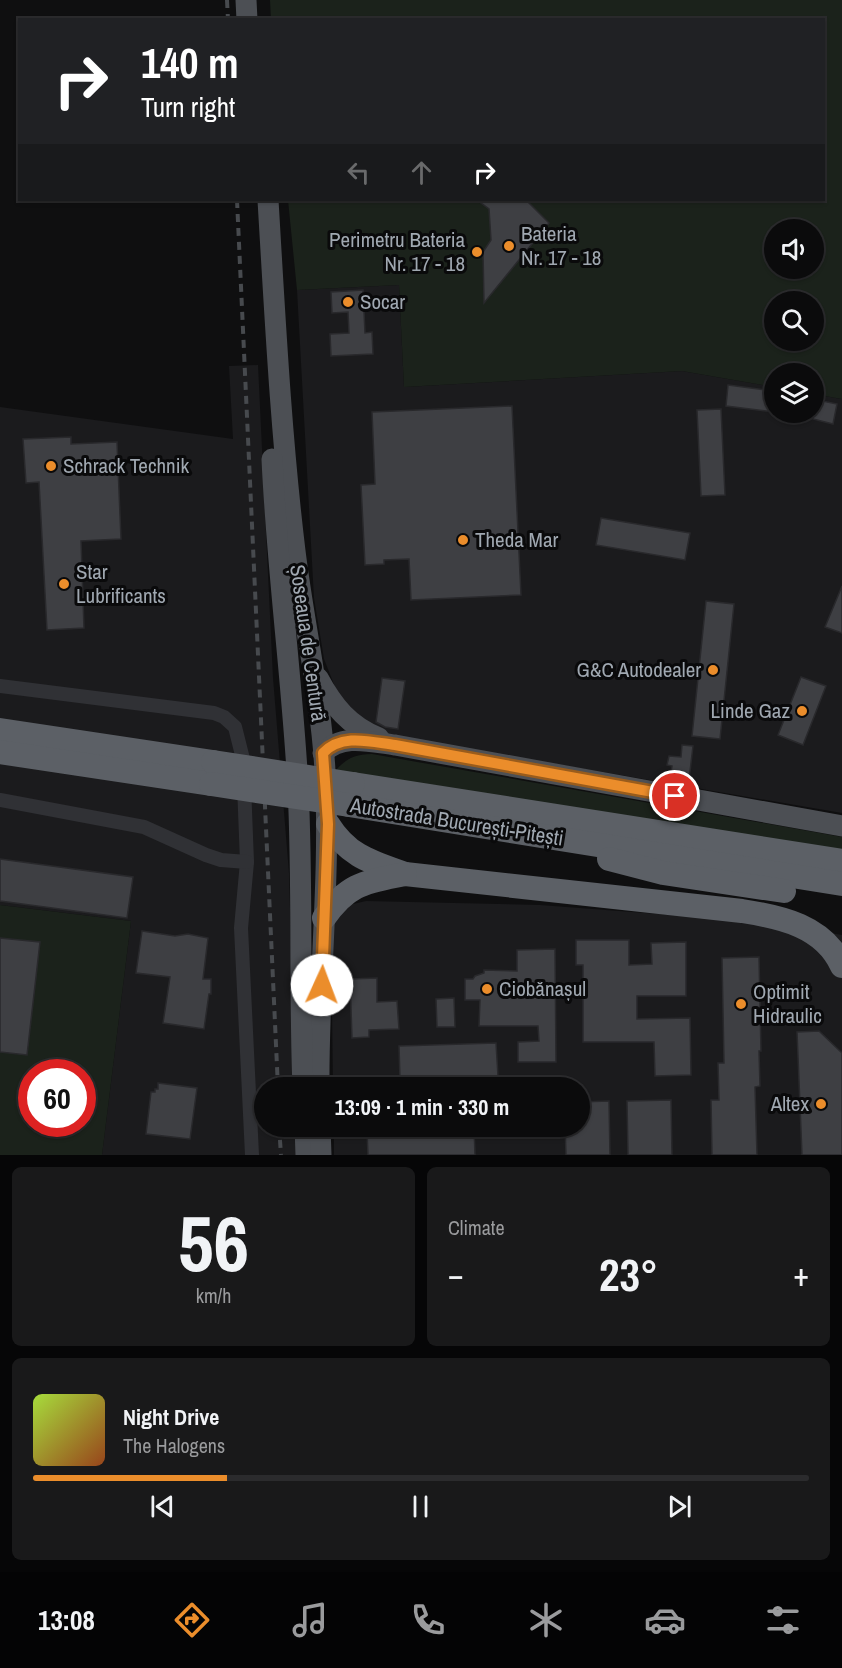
<!DOCTYPE html>
<meta charset="utf-8">
<style>
body{margin:0;font-family:"Archivo Narrow",sans-serif;background:#19191a;color:#f1f3f6;height:100vh;display:flex;flex-direction:column;font-size:22px;white-space:nowrap}
*{box-sizing:border-box;margin:0}
p{font-size:20px;color:#9a9b9d}
.icon{flex:none;width:33px;height:33px;fill:none;stroke:currentColor;stroke-width:2;stroke-linecap:round;stroke-linejoin:round}
.map{position:relative;height:1155px;overflow:hidden}
.sheet{display:flex;flex-direction:column;gap:12px;padding:12px;background:#060607;flex:1}
.sheet>*{flex:none}
.guide{position:absolute;left:18px;top:18px;width:807px;height:183px;border-radius:0px;box-shadow:0 2px 4px #0004,0 0 0 2px #2b2b2d;background:#202124;color:#fff;overflow:hidden}
.buttons{position:absolute;left:764px;top:219px;display:grid;gap:12px}
.buttons a{display:grid;place-items:center;width:60px;height:60px;border-radius:50%;background:#0b0b0c;box-shadow:0 2px 4px #0004,0 0 0 2px #2b2b2d;font-size:30px}
.speed{position:absolute;left:18px;top:1059px;display:flex;gap:12px;font-size:30px;font-weight:700;text-align:center}
.speed>*{display:grid;place-content:center;width:78px;height:78px;border-radius:50%;background:#0b0b0c;box-shadow:0 2px 4px #0004,0 0 0 2px #2b2b2d;line-height:1}
.speed .limit{border:9px solid #d22;background:#fff;color:#111}
.pin{position:absolute;display:grid;place-items:center;width:51px;height:51px;color:#fff;margin:-26px;border:3px solid #fff;border-radius:50%;box-shadow:0 2px 6px #0007}
.me{position:absolute;width:66px;margin:-33px;rotate:2deg;stroke-linejoin:round;filter:drop-shadow(0 0 4px #0008)}
.turn{display:flex;align-items:center;gap:21px;height:126px;padding:0 24px;font-size:27px}
.turn .icon{width:78px;height:78px;stroke-width:2.5}
.turn b{display:block;font-size:42px;line-height:51px}
.lanes{display:flex;align-items:center;height:57px;padding:0 24px;background:#0003;justify-content:center;gap:30px;direction:ltr}
.lanes .off{opacity:.35}
.big{font-size:45px;font-weight:700;line-height:1.1}
.sheet .card{flex:1;display:flex;flex-direction:column;justify-content:center;gap:9px;min-width:0;padding:0 21px;border-radius:9px;background:#19191a}
.sheet .dial{align-items:center;gap:0}
.dial b{font-size:78px;line-height:1}
.song{display:flex;align-items:center;gap:18px}
.cover{width:72px;height:72px;border-radius:9px;background:linear-gradient(135deg,hsl(80 70% 55%),hsl(20 70% 35%))}
.played{height:6px;border-radius:3px;background:linear-gradient(90deg,#eb8d2b 25%,#2b2b2d 25%)}
.keys{display:flex;justify-content:space-around;direction:ltr}
.heat{display:flex;justify-content:space-between;align-items:center;font-size:33px;direction:ltr}
.sheet .tiles{flex:1;display:grid;gap:12px;grid-template-columns:1fr 1fr}
.card:last-child{grid-column:span 2}
.trip{position:absolute;left:254px;top:1077px;width:336px;height:60px;border-radius:30px;background:#0b0b0c;box-shadow:0 2px 4px #0004,0 0 0 2px #2b2b2d;font-weight:700;line-height:60px;text-align:center}
.dock{display:flex;height:96px;justify-content:space-around;align-items:center;background:#040405;color:#9a9b9d}
.dock .icon{width:42px;height:42px}
.dock .selected{color:#eb8d2b}
.dock b{font-size:27px;color:#f1f3f6}
.map>svg:first-child{display:block}
.built{fill:#1b1b1d}
.green{fill:#1b221b;fill-rule:evenodd}
.building{fill:#3e3f43;stroke:#29292c;stroke-width:1.5}
.lines{fill:none;stroke-linecap:round;stroke-linejoin:round}
.street{stroke:#303135;stroke-width:14}
.primary{stroke:#4c4f54;stroke-width:21}
.highway{stroke:#5c6066;stroke-width:24}
.rail{stroke:#474a4e;stroke-width:4;stroke-dasharray:8 6;stroke-linecap:butt}
.highway-bridge{stroke:#5c6066;stroke-width:24}
.route-casing{stroke:#995c1c;stroke-width:15}
.route{stroke:#eb8d2b;stroke-width:10}
.poi-dot{fill:#eb8d2b;stroke:#0a0a0b;stroke-width:2}
.labels{text-anchor:middle;stroke-width:6;stroke-linejoin:round;paint-order:stroke}
.poi-label{font-size:21px;fill:#a0a8b1;stroke:#0a0a0b;text-anchor:start}
.street-label{font-size:21px;fill:#a0a8b1;stroke:#0a0a0b}
</style>
<div class="map">
<svg width="842" height="1155" viewBox="0 0 842 1155">
<rect width="100%" height="100%" fill="#0f0f10"/>
<!-- built -->
<g class="built">
<polygon points="399,285 404,387 682,371 774,387 774,412 813,412 813,394 842,399 842,813 387,735 347,709 335,687 324,659 314,598 297,290"/>
<polygon points="258,365 273,678 289,873 295,1087 264,1088 264,1126 297,1127 297,1155 102,1155 131,921 0,905 0,407 233,439 229,366"/>
<polygon points="366,901 540,905 765,922 842,935 842,1155 334,1155 334,1127 579,1126 579,1088 333,1087 331,933 336,916 349,905"/>
</g>
<!-- green -->
<g class="green">
<path d="M270 0H842V399L813 394V374H774V387L682 371 404 387 399 285 297 290 288 200H824V20H271ZM774 230H813V268H774ZM774 302H813V340H774Z"/>
<path d="M372 754 842 837V851L334 772C347 758 353 755 372 754Z"/>
<path d="M0 905 131 921 102 1155H0ZM32 1072H82V1124H32Z"/>
</g>
<!-- building -->
<g class="building">
<polygon points="477,200 526,200 549,223 484,303 483,252 491,240 489,209"/>
<polygon points="363,290 365,333 372,332 373,354 331,356 330,334 349,333 348,312 332,313 331,292"/>
<polygon points="728,385 774,391 774,412 726,406"/>
<polygon points="813,399 837,404 833,424 813,419"/>
<polygon points="512,406 521,595 411,600 409,559 384,560 384,564 365,565 361,485 375,484 372,412"/>
<polygon points="721,409 725,495 701,496 697,410"/>
<polygon points="71,437 71,444 117,442 121,539 81,541 84,628 47,630 39,482 26,483 23,439"/>
<polygon points="601,518 690,533 685,560 596,545"/>
<polygon points="842,586 842,633 825,627"/>
<polygon points="706,601 734,604 720,739 692,736"/>
<polygon points="801,677 826,686 803,745 778,735"/>
<polygon points="382,678 405,681 398,729 385,727 376,722"/>
<polygon points="682,745 693,746 689,780 670,778 672,766 667,765 669,756 681,757"/>
<polygon points="0,859 133,877 127,918 0,901"/>
<polygon points="142,931 175,936 188,934 208,938 203,979 211,979 211,994 209,994 204,1029 163,1023 170,977 136,973"/>
<polygon points="0,938 40,942 27,1055 0,1052"/>
<polygon points="576,940 629,940 629,965 652,964 651,943 686,942 686,996 637,996 637,1019 690,1018 691,1075 655,1076 654,1042 583,1042 583,965 576,965"/>
<polygon points="555,949 556,1062 518,1062 518,1042 539,1041 538,1026 479,1026 480,1000 465,1000 465,979 473,979 475,976 484,973 484,970 517,971 517,950"/>
<polygon points="759,957 761,1051 759,1051 760,1086 755,1087 757,1155 712,1155 711,1100 719,1100 718,1063 724,1063 722,958"/>
<polygon points="377,978 377,1002 397,1001 399,1029 369,1030 369,1037 352,1038 350,979"/>
<polygon points="454,998 455,1027 437,1027 436,999"/>
<polygon points="819,1031 842,1053 842,1155 802,1155 797,1032"/>
<polygon points="496,1043 498,1076 400,1080 399,1046"/>
<polygon points="158,1083 197,1088 190,1139 146,1134 151,1092 155,1092 155,1089 158,1089"/>
<polygon points="671,1100 672,1155 628,1155 627,1101"/>
<polygon points="609,1101 610,1155 566,1155 565,1126 579,1126 579,1102"/>
<polygon points="420,1126 474,1126 475,1155 368,1155 367,1132 420,1131"/>
</g>
<g class="lines">
<!-- street -->
<g class="street">
<polyline points="0,686 214,713 224,717 235,727 243,759 247,862 241,928 252,1155"/>
<polyline points="0,800 144,827 206,855 221,860 247,862"/>
</g>
<!-- primary -->
<g class="primary">
<polyline points="246,0 247,20"/>
<path d="M268 200C275 317 281 435 295 551 304 625 321 697 325 771 331 877 318 982 319 1088"/>
<path d="M272 459C277 569 292 677 298 787 303 887 299 987 303 1088"/>
<path d="M318 678C333 706 349 726 379 738"/>
<path d="M323 753C342 733 371 742 395 745L842 826"/>
<polyline points="305,1126 306,1155"/>
<polyline points="320,1126 321,1155"/>
</g>
<!-- highway -->
<g class="highway">
<polyline points="0,730 213,762"/>
<polyline points="0,752 211,784"/>
<polyline points="353,784 842,861"/>
<polyline points="349,805 842,884"/>
<path d="M328 824C348 856 371 862 405 874L742 911C781 917 824 926 842 966"/>
<polyline points="609,859 663,873 784,891"/>
<path d="M324 918C348 883 366 882 405 874"/>
</g>
<!-- rail -->
<g class="rail">
<polyline points="227,0 228,20"/>
<polyline points="237,200 278,1088"/>
<polyline points="279,1126 281,1155"/>
</g>
<!-- highway-bridge -->
<g class="highway-bridge">
<polyline points="213,762 353,784"/>
<polyline points="211,784 349,805"/>
</g>
</g>
<g class="lines">
<defs>
<path id="route" d="M322 985 328 824 323 753C342 733 371 742 395 745L675 796"/>
</defs>
<!-- route casing -->
<use href="#route" class="route-casing"/>
<!-- route -->
<use href="#route" class="route"/>
</g>
<!-- markers -->
<g class="poi-dot">
<circle cx="509" cy="246" r="6"/>
<circle cx="477" cy="252" r="6"/>
<circle cx="348" cy="302" r="6"/>
<circle cx="51" cy="466" r="6"/>
<circle cx="463" cy="540" r="6"/>
<circle cx="64" cy="584" r="6"/>
<circle cx="713" cy="670" r="6"/>
<circle cx="802" cy="711" r="6"/>
<circle cx="487" cy="989" r="6"/>
<circle cx="741" cy="1004" r="6"/>
<circle cx="821" cy="1104" r="6"/>
</g>
<g class="labels">
<!-- poi labels -->
<g class="poi-label">
<text x="521" y="241">Bateria<tspan x="521" dy="24">Nr. 17 - 18</tspan></text>
<text x="465" y="247" text-anchor="end">Perimetru Bateria<tspan x="465" dy="24">Nr. 17 - 18</tspan></text>
<text x="360" y="309">Socar</text>
<text x="63" y="473">Schrack Technik</text>
<text x="475" y="547">Theda Mar</text>
<text x="76" y="579">Star<tspan x="76" dy="24">Lubrificants</tspan></text>
<text x="701" y="677" text-anchor="end">G&amp;C Autodealer</text>
<text x="790" y="718" text-anchor="end">Linde Gaz</text>
<text x="499" y="996">Ciobănașul</text>
<text x="753" y="999">Optimit<tspan x="753" dy="24">Hidraulic</tspan></text>
<text x="809" y="1111" text-anchor="end">Altex</text>
</g>
<!-- street labels -->
<g class="street-label">
<text transform="translate(308 643) rotate(82)" y="7">Șoseaua de Centură</text>
<text transform="translate(457 822) rotate(9)" y="7">Autostrada București-Pitești</text>
</g>
</g>
</svg>
<div class="buttons">
<a><svg class="icon" aria-label="sound" viewBox="0 0 24 24"><path d="M4 9h4l5-4v14l-5-4H4zM17 9q2 3 0 6"/></svg></a>
<a><svg class="icon" aria-label="search" viewBox="0 0 24 24"><circle cx="10" cy="10" r="6"/><path d="M15 15l6 6"/></svg></a>
<a><svg class="icon" aria-label="layers" viewBox="0 0 24 24"><path d="M12 4l9 5-9 5-9-5zM3 14l9 5 9-5"/></svg></a>
</div>
<div class="speed"><div class="limit">60</div></div>
<div class="pin" style="left:675px;top:796px;background:#d93025"><svg class="icon" aria-label="arrive" viewBox="0 0 24 24"><path d="M6 21V4h12l-3 4 3 4H6"/></svg></div>
<svg class="me" style="left:322px;top:985px" viewBox="-20 -20 40 40"><circle r="19" fill="#fff"/><path d="M0-13L10 11 0 6-10 11z" fill="#eb8d2b"/></svg>
<div class="trip">13:09 · 1 min · 330 m</div>
<div class="guide">
<div class="turn"><svg class="icon" aria-label="right" viewBox="0 0 24 24"><path d="M7 20v-9h11M14 6l5 5-5 5"/></svg><div><b>140 m</b>Turn right</div></div>
<div class="lanes"><svg class="icon off" aria-label="left" viewBox="0 0 24 24"><path d="M17 20v-9H6M10 6l-5 5 5 5"/></svg><svg class="icon off" aria-label="ahead" viewBox="0 0 24 24"><path d="M12 20V5M6 11l6-6 6 6"/></svg><svg class="icon" aria-label="right" viewBox="0 0 24 24"><path d="M7 20v-9h11M14 6l5 5-5 5"/></svg></div>
</div>
</div>
<section class="sheet">
<div class="tiles">
<div class="card dial"><b>56</b><p>km/h</p></div>
<div class="card"><p>Climate</p>
<div class="heat"><a>−</a><b class="big">23°</b><a>+</a></div>
</div>
<div class="card">
<div class="song"><i class="cover"></i><div><b>Night Drive</b><p>The Halogens</p></div></div>
<div class="played"></div>
<div class="keys"><svg class="icon" aria-label="previous" viewBox="0 0 24 24"><path d="M18 5L8 12l10 7zM5 5v14"/></svg><svg class="icon" aria-label="pause" viewBox="0 0 24 24"><path d="M8 5v14M16 5v14"/></svg><svg class="icon" aria-label="next" viewBox="0 0 24 24"><path d="M6 5l10 7-10 7zM19 5v14"/></svg></div>
</div>
</div>
</section>
<nav class="dock">
<b>13:08</b>
<svg class="icon selected" aria-label="directions" viewBox="0 0 24 24"><path d="M12 3l9 9-9 9-9-9zM9 14v-3h6M13 9l2 2-2 2"/></svg>
<svg class="icon" aria-label="music" viewBox="0 0 24 24"><path d="M9 18V5l10-2v13"/><circle cx="6" cy="18" r="3"/><circle cx="16" cy="16" r="3"/></svg>
<svg class="icon" aria-label="phone" viewBox="0 0 24 24"><path d="M5 4h4l2 5-3 2q2 4 5 5l2-3 5 2v4C11 20 4 13 5 4z"/></svg>
<svg class="icon" aria-label="climate" viewBox="0 0 24 24"><path d="M12 3v18M4 7l16 10M4 17L20 7"/></svg>
<svg class="icon" aria-label="car" viewBox="0 0 24 24"><path d="M5 17H2v-5l4-1 3-4h7l3 4 3 1v5h-3M9 17h6M6 11h13"/><circle cx="7" cy="17" r="2"/><circle cx="17" cy="17" r="2"/></svg>
<svg class="icon" aria-label="filters" viewBox="0 0 24 24"><path d="M4 7h16M4 17h16"/><circle cx="9" cy="7" r="2"/><circle cx="15" cy="17" r="2"/></svg>
</nav>
